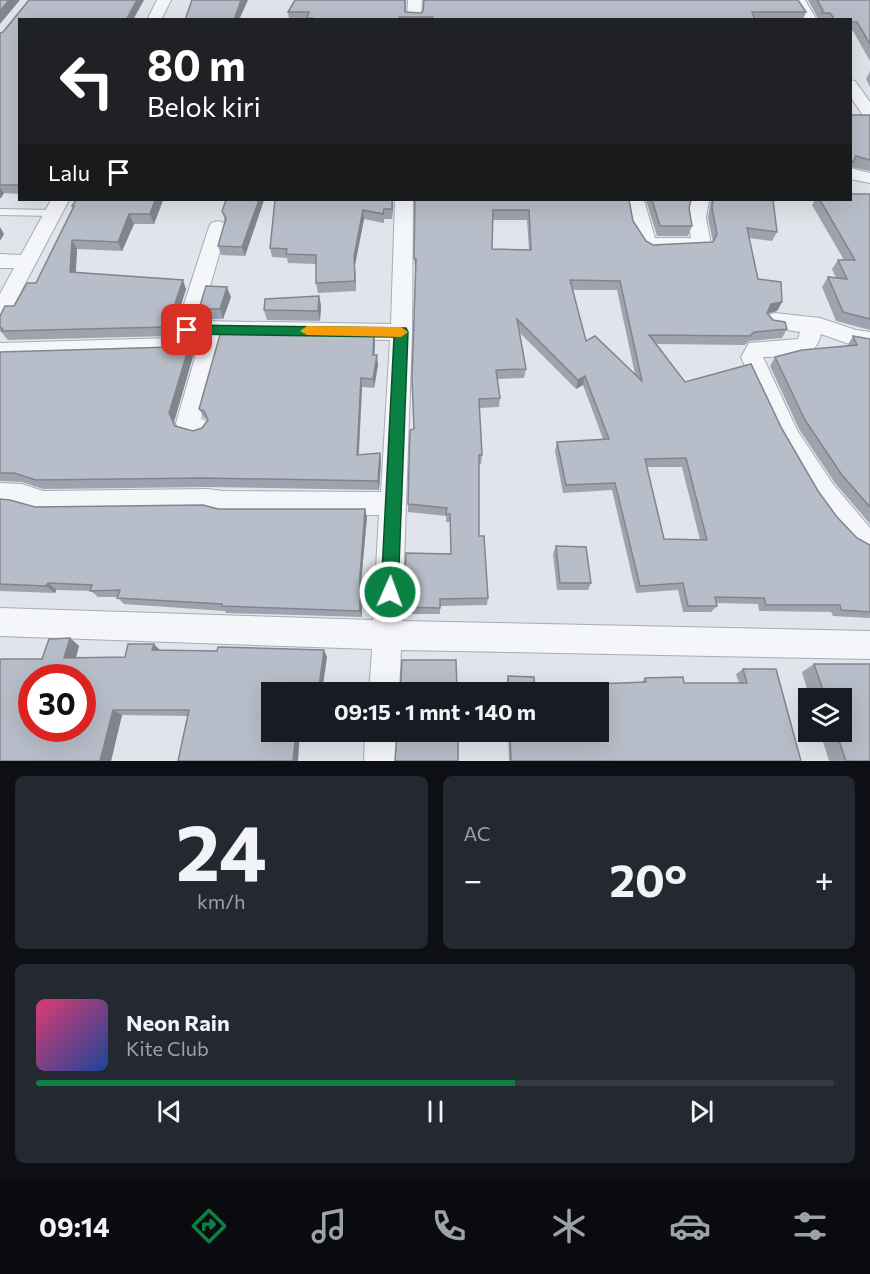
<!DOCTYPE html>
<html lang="id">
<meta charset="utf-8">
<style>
body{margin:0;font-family:Commissioner,sans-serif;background:#242831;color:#f1f3f6;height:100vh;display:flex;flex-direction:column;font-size:22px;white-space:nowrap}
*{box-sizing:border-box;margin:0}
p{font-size:20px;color:#9ea1a6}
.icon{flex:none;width:33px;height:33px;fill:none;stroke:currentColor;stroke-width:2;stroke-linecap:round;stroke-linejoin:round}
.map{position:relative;height:761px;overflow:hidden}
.details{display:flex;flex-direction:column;gap:15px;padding:15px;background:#0d0f14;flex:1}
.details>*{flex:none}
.banner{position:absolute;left:18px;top:18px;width:834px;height:183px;border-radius:0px;box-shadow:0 6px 24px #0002;background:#202124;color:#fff;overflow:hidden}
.tools{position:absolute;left:798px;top:688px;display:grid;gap:12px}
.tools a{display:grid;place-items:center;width:54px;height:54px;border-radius:0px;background:#171b24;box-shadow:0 6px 24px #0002;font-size:30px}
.speed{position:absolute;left:18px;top:664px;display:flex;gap:12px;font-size:30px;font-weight:700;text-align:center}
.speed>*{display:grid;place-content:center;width:78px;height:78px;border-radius:50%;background:#171b24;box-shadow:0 6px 24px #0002;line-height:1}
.speed .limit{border:9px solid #d22;background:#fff;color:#111}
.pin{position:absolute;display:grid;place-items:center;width:51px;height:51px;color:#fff;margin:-26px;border-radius:12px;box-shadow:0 3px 9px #0006}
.me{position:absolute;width:66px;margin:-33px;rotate:2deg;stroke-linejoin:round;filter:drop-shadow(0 0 4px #0008)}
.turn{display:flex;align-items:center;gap:21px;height:126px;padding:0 30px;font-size:27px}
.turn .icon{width:78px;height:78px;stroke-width:2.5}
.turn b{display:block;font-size:42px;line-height:51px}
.then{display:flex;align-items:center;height:57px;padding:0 30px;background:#0003;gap:12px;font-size:22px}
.big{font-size:45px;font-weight:700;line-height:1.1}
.details .tile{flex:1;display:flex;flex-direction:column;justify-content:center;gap:9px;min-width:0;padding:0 21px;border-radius:9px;background:#242831}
.details .dial{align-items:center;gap:0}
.dial b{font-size:78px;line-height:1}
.song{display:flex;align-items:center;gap:18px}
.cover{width:72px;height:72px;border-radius:9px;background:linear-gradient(135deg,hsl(340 70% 55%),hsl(220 70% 35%))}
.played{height:6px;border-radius:3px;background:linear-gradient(90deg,#0b8043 60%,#363941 60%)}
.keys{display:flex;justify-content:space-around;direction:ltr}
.heat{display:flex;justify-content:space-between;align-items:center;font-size:33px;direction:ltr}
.details .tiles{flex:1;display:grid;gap:15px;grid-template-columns:1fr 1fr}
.tile:last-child{grid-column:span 2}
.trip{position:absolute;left:261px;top:682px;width:348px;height:60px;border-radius:0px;background:#171b24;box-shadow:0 6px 24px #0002;font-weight:700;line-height:60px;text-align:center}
.tabs{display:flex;height:96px;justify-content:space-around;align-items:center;background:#090b0e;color:#9ea1a6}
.tabs .icon{width:42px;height:42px}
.tabs .selected{color:#0b8043}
.tabs b{font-size:27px;color:#f1f3f6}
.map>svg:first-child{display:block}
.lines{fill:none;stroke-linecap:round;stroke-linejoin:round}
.lane-casing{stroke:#a6acb6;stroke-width:2}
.street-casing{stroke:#a6acb6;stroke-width:2}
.lane{fill:#f4f6f9;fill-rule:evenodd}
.street{fill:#f4f6f9;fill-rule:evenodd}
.wall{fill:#9ea3ad;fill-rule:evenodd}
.shaded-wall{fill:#81858d}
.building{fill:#b8bec9;stroke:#81858d;stroke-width:1.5;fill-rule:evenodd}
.route{fill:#0b8043;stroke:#07532c;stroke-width:1.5}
.slow{fill:#f59e0b}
</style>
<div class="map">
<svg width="870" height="761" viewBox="0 0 870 761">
<rect width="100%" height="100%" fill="#e1e5eb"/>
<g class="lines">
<defs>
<polygon id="lane" points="0,209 53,210 57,213 53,216 0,215"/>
<g id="street">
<polygon points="157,0 171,0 161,20 147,20"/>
<polygon points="408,0 422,0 421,20 407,20"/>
<polygon points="791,0 805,0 817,20 803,20"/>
<polygon points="850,80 855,81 870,102 870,119 864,117 850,96"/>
<polygon points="850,168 870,173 870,183 850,179"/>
<polygon points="51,200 69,200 7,318 0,321 0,294 14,268 0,268 0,254 21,255"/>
<polygon points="395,200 413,200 412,332 402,621 870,631 870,659 401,650 399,693 369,693 372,649 0,636 0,608 373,620 379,515 222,515 208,511 43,513 19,506 0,505 0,483 22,484 43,491 208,489 222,491 381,492 390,340 223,338 201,419 206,421 210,428 206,435 198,438 180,433 176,423 201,337 195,337 190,350 176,354 0,359 0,343 173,338 209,227 211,223 218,221 225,223 227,227 200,321 391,324"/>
<path d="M626 200H644L655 238H691L688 218 691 200H709L706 218 711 244 708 249 701 251 650 252C632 246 630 217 626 200Z"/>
<path d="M775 313 820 318 856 330 870 332V348L855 346 821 334C814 364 787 356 763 357L797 430 833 484 870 528V556C819 536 763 407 741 357L749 343 798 339 800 332 768 327 764 321 768 315Z"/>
<polygon points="365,732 397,732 396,761 364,761"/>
</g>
</defs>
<!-- lane casing -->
<use href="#lane" class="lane-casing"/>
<!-- street casing -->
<use href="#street" class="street-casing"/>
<!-- lane -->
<use href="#lane" class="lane"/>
<!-- street -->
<use href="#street" class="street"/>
</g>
<!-- wall -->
<g class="wall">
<polygon points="406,0 406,12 421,13 423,11 424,0 806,12 803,20 289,20 288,12"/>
<polygon points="808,0 870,0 870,61 853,31 850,31 850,20 819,20"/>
<polygon points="20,20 20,194 4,193 1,198 0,198 0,33 3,32"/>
<polygon points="870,71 870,87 866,79"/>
<polygon points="850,115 870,115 870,171 850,167"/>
<polygon points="870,194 870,330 836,321 822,287 828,277 836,278 832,269 838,260 844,260 812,205 815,200"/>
<polygon points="163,200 154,224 134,224 122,251 77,249 76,272 186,289 171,336 8,340 3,334 0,331 0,316 14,306 36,283 73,208 72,206"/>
<polygon points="264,200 245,256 221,255 218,246 225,221 222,211"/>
<polygon points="275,200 393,200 392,219 384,219 384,223 364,219 355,265 356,291 318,293 316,283 316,264 288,263 287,258 272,257 270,248"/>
<path d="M415 200H629L633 221 646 241 653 245 713 242 708 218 711 200H773L777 232 772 241 749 238 758 279 782 302 777 311 768 313 773 320 787 329 782 338 749 341 745 345 657 344 685 382 782 429 818 491 837 517 857 538 870 545V618L833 616 831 612 759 611 758 604 716 603 717 606 711 612H683L678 590 636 593 612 490 563 493 555 451 557 442 603 439 583 385 576 389 519 332 526 369 524 378 497 379 500 398 499 407 479 408 482 455 481 464H479V536L488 598 487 605 440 606V614H405L404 607 451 554 450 522H446V516L408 512V504L414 429 416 268H415L414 258ZM493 220H527L529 250 492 249ZM572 290H617L635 374 586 341ZM647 467H682L700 540 664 539Z"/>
<polygon points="646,200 691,200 689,208 692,226 688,236 657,236"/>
<polygon points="319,296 321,306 320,321 267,320 264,310"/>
<polygon points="231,297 223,319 203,319 199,309"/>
<polygon points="194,330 198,339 174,422 176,427 193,431 202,428 208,420 204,418 199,409 374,332 375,342 374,355 378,365 374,388 362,387 359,454 381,461 379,490 208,487 43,489 22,482 0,481 0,352 172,347 186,343"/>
<polygon points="853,336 870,339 870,524 835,483 799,429 770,366 775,357 847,346"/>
<polygon points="0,499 35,507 218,509 367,517 361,583 362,617 226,613 225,611 124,604 117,597 98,597 91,591 56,590 55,593 0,591"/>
<polygon points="556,546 591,583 588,590 557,590 553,554"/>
<polygon points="70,638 79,646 76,658 125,657 160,650 327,657 188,716 122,715 111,761 42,659"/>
<polygon points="814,664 870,664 870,761 829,761 820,732 842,732 842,699 810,699 802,672"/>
<polygon points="743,669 801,761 509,761 508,732 598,732 598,693 593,693 592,689 596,684 642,682 645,678 684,683 739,683 736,674"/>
<polygon points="508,676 535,693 507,693 507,681"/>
</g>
<!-- shaded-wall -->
<g class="shaded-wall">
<polygon points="9,0 20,0 0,24 0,11"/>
<polygon points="137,0 144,0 133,20 126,20"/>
<polygon points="241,0 248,0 239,20 234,20 239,6"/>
<polygon points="0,187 4,193 1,198 0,196"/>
<polygon points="155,200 163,200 154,224 150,214"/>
<polygon points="259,200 264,200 245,256 242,247"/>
<polygon points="392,200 393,200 392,219"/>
<polygon points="363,210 364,219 355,265 356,291 355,281 354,256"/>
<polygon points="129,214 134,224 122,251 118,242"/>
<polygon points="0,227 4,234 0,241"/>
<polygon points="72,240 77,249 75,281 70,272"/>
<polygon points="183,280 186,289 171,336 167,327"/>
<polygon points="227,287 231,297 223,319 220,309"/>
<polygon points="319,296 321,306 320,321 318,311"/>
<polygon points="782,302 777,311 766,314 771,304"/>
<polygon points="194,330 198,339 174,422 179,435 169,413"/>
<polygon points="374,332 375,342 374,364 373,355"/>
<polygon points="377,355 378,365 374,388 373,379"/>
<polygon points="585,376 583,385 576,389 578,380"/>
<polygon points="361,378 362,387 358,463 357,455"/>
<polygon points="380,453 381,461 379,490 378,481"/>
<polygon points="365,509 367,517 361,583 362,617 360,611 360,576"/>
<polygon points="48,583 56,590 55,593 46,586"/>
<polygon points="70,638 79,646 74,664 64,658"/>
<polygon points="154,644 161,651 152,650"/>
<polygon points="324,650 327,657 322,693 318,693"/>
<polygon points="113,710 122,715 111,761 100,761"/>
<polygon points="296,732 300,732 298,761 293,761"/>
</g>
<!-- building -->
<g class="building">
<polygon points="0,0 9,0 0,11"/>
<polygon points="29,0 137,0 126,20 20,20 20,185 0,185 0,33 3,32"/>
<polygon points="192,0 241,0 239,6 234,20 185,20"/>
<polygon points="295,0 405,0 405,12 421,13 423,11 424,0 798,0 806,12 752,12 755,20 433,20 433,17 399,17 399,20 311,20 312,18 307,18 309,12 288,12"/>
<polygon points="817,0 870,0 870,44 857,22 850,22 850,20 835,20 830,13 822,13 823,10"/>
<polygon points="850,115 870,115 870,160 856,156 853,162 850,161"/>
<polygon points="850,194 870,194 870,319 843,312 828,277 847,279 838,260 855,260 820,200 850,200"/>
<polygon points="76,200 155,200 150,214 129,214 118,242 72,240 70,272 183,280 167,327 2,331 3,329 0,327 0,316 5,306 14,306 27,283 36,283 74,206 72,206"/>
<polygon points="226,200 259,200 242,247 218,246 226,218 222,211"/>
<polygon points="275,200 392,200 392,209 384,209 383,214 363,210 354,256 355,281 316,283 316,255 286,254 287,249 270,248"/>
<path d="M415 200H629L633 221 646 241 653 245 713 242 717 234 712 208 713 200H773L777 232 747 228 758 279 781 282 782 302 771 304 767 313 773 320 785 322 787 329 754 332 750 336 649 335 685 382 751 364 782 429 818 491 837 517 857 538 870 545V612L841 610 840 605H766L764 598 715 597 717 606H688L683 583 640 586 615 483 566 485 557 442 609 439 585 376 578 380 517 319 526 369 496 370 500 398 479 399 482 455H479V536H484L488 598 440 599V608L404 607 406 553 451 554 450 514H446L447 508 408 504 410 430 414 429 412 379 416 259 414 258ZM493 210H529L531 250 492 249ZM570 280 620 281 642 381 595 336 586 341ZM686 458 707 540 664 539 645 459Z"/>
<polygon points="652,200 691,200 689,208 692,226 660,226"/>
<polygon points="206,286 227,287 220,309 199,309"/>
<polygon points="319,296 318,311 264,310 265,299"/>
<polygon points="194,330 169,413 175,426 193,431 202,428 208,420 204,411 199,409 221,331 374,332 373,355 377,355 373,379 361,378 357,455 380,453 378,481 203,478 36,480 14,473 0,473 0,352 172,347 186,343"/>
<polygon points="853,336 870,339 870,507 842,475 805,420 775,357 802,350 857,345"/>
<polygon points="0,499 10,500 35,507 203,505 218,509 365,509 360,576 360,611 222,606 222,604 117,598 120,590 90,591 92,585 48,583 46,586 0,584"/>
<polygon points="556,546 586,547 591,583 560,583"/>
<path d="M70 638 64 658 125 657 128 644H154L152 650 217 651 218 647 324 650 318 693H272V732H296L293 761H178L189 710H113L100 761H0V661L1 659H42L49 639ZM32 678H82V729H32Z"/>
<polygon points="402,660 456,660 457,693 400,693"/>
<polygon points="814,664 870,664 870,761 846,761 836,732 842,732 842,699 826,699"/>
<polygon points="743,669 776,669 801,761 511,761 510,732 598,732 598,693 597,693 596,684 646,682 645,678 683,677 684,683 747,683"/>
<polygon points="508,676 534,677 535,693 509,693"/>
<polygon points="397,732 458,732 458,761 395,761"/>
</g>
<!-- route -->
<polygon class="route" points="187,325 406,328 408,332 398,592 396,598 390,600 384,598 381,592 394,337 187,334 180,330"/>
<!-- slow -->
<polygon class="slow" points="307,326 401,327 408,332 401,337 307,335 300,331"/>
</svg>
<div class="tools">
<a><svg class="icon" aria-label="layers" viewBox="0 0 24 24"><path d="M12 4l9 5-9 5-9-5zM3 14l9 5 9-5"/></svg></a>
</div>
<div class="speed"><div class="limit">30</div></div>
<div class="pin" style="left:187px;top:330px;background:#d93025"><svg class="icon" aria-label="arrive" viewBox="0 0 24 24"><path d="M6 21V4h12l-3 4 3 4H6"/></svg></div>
<svg class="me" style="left:390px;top:592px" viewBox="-20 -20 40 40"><circle r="17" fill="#0b8043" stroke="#fff" stroke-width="3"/><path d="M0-11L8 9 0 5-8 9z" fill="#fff"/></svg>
<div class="trip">09:15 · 1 mnt · 140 m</div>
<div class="banner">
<div class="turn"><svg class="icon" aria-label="left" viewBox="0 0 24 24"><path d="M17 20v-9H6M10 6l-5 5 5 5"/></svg><div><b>80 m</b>Belok kiri</div></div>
<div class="then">Lalu<svg class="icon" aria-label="arrive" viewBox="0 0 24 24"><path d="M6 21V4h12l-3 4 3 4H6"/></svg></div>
</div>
</div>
<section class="details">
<div class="tiles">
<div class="tile dial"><b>24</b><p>km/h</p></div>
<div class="tile"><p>AC</p>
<div class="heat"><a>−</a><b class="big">20°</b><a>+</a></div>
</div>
<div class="tile">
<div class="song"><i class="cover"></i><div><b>Neon Rain</b><p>Kite Club</p></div></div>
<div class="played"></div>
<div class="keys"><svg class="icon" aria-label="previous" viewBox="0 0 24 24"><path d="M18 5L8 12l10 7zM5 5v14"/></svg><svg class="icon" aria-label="pause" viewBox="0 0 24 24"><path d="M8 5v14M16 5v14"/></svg><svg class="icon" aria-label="next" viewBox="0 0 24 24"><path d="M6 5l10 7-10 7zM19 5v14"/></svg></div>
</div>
</div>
</section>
<nav class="tabs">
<b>09:14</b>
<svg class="icon selected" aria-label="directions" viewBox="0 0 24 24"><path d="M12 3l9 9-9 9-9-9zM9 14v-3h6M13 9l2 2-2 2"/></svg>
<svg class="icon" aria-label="music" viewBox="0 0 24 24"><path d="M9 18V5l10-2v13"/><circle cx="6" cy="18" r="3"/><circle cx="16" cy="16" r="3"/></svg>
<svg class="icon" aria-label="phone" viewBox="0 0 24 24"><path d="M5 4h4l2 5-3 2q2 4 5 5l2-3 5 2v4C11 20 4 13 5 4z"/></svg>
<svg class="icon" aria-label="climate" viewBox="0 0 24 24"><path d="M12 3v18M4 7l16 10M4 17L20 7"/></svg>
<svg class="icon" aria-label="car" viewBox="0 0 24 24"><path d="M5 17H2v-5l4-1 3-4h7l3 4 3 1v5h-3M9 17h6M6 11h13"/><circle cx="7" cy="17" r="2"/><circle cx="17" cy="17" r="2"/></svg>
<svg class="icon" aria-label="filters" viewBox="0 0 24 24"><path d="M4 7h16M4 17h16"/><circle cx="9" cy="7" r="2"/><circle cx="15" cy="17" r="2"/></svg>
</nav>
